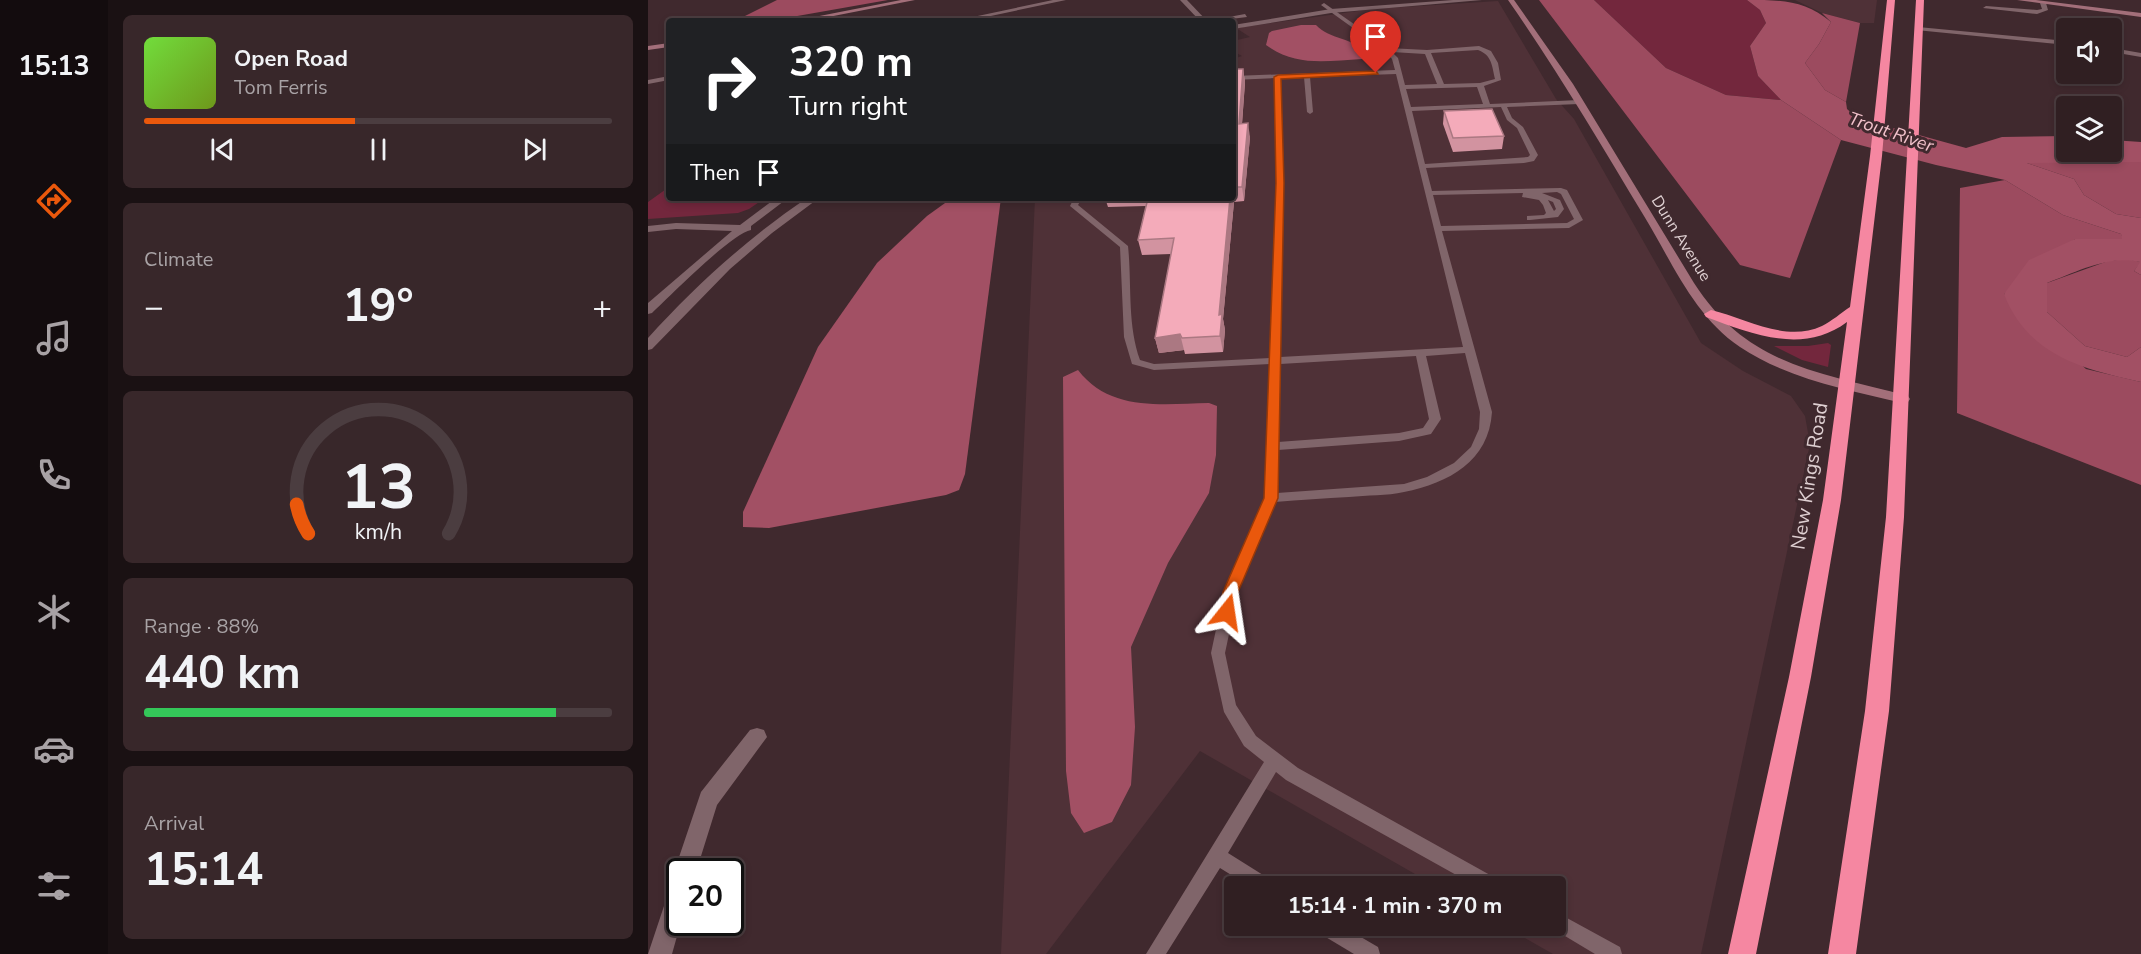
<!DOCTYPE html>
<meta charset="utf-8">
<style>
body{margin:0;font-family:"Nunito Sans",sans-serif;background:#38272a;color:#f1f3f6;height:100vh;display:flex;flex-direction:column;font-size:22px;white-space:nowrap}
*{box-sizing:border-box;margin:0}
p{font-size:20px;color:#a8a2a5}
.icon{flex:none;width:33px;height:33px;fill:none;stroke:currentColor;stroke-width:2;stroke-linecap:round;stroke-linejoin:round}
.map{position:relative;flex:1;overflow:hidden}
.panel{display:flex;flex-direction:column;gap:15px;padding:15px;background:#1a1113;width:540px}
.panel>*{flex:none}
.guide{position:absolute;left:18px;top:18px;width:570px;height:183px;border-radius:6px;box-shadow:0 3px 9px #0003,0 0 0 2px #4b3d40;background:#202124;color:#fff;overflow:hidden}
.tools{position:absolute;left:1408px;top:18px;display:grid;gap:12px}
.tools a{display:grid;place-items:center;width:66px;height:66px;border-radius:6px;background:#301f22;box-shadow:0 3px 9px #0003,0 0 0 2px #4b3d40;font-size:30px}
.speed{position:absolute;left:18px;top:858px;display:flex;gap:12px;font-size:30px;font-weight:700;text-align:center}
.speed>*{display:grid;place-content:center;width:78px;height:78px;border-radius:50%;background:#301f22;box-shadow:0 3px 9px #0003,0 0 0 2px #4b3d40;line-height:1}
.speed .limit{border:3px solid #111;border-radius:9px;background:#fff;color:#111}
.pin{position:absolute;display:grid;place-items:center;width:51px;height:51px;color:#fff;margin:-62px -26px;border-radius:50% 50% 50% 0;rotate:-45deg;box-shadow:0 0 6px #0007}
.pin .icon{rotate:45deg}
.me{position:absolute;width:66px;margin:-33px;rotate:15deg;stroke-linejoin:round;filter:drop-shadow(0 0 4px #0008)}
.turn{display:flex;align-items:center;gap:21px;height:126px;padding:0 24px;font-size:27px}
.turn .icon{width:78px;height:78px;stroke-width:2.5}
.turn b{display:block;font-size:42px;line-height:51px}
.then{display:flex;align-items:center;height:57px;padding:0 24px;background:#0003;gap:12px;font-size:22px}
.big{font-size:45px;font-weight:700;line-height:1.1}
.panel .tile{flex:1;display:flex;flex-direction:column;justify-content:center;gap:9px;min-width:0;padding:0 21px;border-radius:9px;background:#38272a}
.panel .dial{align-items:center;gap:0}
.dial svg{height:156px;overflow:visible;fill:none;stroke:#4b3d40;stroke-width:7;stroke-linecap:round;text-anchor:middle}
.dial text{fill:#f1f3f6;stroke:none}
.song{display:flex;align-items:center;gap:18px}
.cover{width:72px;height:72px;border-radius:9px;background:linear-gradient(135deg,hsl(100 70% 55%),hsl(80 70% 35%))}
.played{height:6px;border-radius:3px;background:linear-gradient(90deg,#ea580c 45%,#4b3d40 45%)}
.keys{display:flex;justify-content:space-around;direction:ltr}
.heat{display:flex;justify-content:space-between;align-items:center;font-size:33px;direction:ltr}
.charge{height:9px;border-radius:4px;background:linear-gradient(90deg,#34c759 88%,#4b3d40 0)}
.trip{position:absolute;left:576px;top:876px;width:342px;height:60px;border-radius:6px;background:#301f22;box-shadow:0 3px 9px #0003,0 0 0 2px #4b3d40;font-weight:700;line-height:60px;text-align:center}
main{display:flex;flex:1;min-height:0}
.dock{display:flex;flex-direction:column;width:108px;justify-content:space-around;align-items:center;background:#130c0e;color:#a8a2a5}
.dock .icon{width:42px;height:42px}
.dock .active{color:#ea580c}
.dock b{font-size:27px;color:#f1f3f6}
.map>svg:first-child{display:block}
.built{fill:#4f3137}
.green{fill:#73273d}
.forest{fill:#9c4b5f}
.water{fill:#a25064}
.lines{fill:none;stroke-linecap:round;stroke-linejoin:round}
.lane{fill:#80656a;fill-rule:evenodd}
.street{fill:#80656a;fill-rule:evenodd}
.secondary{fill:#a36f7a;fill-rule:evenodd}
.highway{fill:#f587a1;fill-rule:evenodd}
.wall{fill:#d293a0}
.shaded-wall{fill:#ab7882}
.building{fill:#f4abba;stroke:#ab7882;stroke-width:1.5}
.route{fill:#ea580c;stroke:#983908;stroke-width:1.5}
.labels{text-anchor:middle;stroke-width:6;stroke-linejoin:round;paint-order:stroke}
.far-street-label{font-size:16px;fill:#decfd1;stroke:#40292e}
.far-water-label{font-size:18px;font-style:italic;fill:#f2c2cb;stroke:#40292e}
.street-label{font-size:20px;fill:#decfd1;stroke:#40292e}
</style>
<main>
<nav class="dock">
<b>15:13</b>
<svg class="icon active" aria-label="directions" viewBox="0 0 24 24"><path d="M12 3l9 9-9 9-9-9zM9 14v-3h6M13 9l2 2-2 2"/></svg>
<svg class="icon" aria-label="music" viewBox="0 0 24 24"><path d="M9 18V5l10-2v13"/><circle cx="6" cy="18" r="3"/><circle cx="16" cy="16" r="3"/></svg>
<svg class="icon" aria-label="phone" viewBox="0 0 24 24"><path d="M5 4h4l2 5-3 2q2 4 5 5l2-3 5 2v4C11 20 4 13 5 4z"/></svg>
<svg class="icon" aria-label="climate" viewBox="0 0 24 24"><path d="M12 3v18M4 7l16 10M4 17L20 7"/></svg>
<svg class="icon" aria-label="car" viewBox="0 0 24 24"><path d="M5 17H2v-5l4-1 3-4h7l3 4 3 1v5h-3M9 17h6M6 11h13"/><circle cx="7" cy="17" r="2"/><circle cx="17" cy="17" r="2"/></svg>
<svg class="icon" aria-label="filters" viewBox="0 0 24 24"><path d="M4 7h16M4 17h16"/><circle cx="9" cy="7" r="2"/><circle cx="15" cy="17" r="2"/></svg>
</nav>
<section class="panel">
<div class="tile">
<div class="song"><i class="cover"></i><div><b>Open Road</b><p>Tom Ferris</p></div></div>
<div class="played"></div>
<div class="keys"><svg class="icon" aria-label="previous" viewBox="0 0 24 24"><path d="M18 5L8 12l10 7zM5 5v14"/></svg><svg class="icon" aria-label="pause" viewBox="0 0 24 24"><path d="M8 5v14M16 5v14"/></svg><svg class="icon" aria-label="next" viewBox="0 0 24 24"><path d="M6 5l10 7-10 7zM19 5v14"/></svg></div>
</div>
<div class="tile"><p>Climate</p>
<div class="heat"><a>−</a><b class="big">19°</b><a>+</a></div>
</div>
<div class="tile dial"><svg viewBox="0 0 100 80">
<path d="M14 69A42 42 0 1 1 86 69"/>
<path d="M14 69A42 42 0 0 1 8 54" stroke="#ea580c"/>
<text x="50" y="56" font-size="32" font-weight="700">13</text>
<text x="50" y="72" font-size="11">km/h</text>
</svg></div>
<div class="tile"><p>Range · 88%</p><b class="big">440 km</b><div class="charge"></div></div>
<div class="tile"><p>Arrival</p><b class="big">15:14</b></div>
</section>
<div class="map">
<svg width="1493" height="954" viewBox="0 0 1493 954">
<rect width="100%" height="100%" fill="#40292e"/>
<!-- built -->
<g class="built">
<polygon points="1147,0 1229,0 1226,23 1212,23 1174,13"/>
<polygon points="850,1 908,99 926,119 1053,343 1095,371 1143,396 1157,416 1162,444 1053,954 905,954 856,926 908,926 908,886 788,886 552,751 398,954 353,954 387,198 585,198 585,59 594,56 585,51 585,41 602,37 588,28 725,9"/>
</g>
<!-- green -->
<g class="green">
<polygon points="946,0 1099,0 1112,10 1118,23 1102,46 1110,76 1133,100 1078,95 1018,68"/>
<polygon points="21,187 21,198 117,198 101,209 90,213 0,219 0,202"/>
<polygon points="1180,343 1183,345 1180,367 1154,360 1126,346 1160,346"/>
</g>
<!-- forest -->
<g class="forest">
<polygon points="129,0 240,0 121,21 87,21"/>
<polygon points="891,0 946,0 1018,68 1078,95 1133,100 1193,140 1142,278 1092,265"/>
<polygon points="1174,13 1212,23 1198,102 1177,90 1157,63 1171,44 1183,22"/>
<polygon points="1376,162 1493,162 1493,218 1468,214 1436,195 1426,179"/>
<polygon points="1357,180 1415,215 1473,234 1475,239 1427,239 1356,294 1438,369 1493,382 1493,485 1309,413 1312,188"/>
<polygon points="1479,259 1493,262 1486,271 1493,275 1493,347 1479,357 1437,346 1399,312 1399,283 1460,261"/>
</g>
<!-- water -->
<g class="water">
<path d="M1099 0C1133 0 1157 0 1183 22L1171 44 1157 63 1177 90 1198 102 1199 109 1209 118 1318 148 1354 137 1419 136V152H1464V140L1493 142V162L1379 163 1426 179 1436 195 1468 214 1493 218V275L1486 271 1492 262C1460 255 1429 272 1399 283V312L1437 346 1479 357 1493 347V382C1435 369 1380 356 1356 294L1381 260 1427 239H1474L1473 234 1415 215 1357 180 1288 165 1193 140 1133 100 1110 76 1102 46 1118 23 1112 10Z"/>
<path d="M653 25H668C681 40 708 37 720 56L714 59C678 61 648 67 618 45L621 33 624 31Z"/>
<polygon points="304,198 353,198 317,474 311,490 298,495 121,528 95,527 95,512 170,347 229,263 279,216"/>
<path d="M430 370C462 412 514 404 561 403L569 406 568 455 561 493 520 563 483 647 487 727 483 785 464 822 436 833 423 813 418 771 415 377Z"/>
</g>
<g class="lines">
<!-- lane -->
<g class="lane">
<polygon points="1395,1 1398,3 1400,10 1389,14 1335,8 1338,6 1389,10 1394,9 1392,3"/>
<path d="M676 3 740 48 779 50 831 46 843 51 850 63 853 80 836 86 842 104 931 100 934 102 931 104 859 107 864 118 875 127 890 155 886 161 876 163 778 168 784 191 913 188 919 190 935 220 921 228 794 231 844 412C841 461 801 483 756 492 739 496 719 495 701 497 677 498 652 500 627 502L590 592 577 653 588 705 608 736 650 768 851 880 854 886H828L638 780 628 772 580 853 623 880 626 886H601L572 868 518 954H498L616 762 596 746 576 712 563 653 576 592 617 498 622 364 506 370 484 364 476 337 472 247 422 206 426 198H434L430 205 480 246C484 284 479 324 492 360L506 364 622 358 628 183 627 78 585 80V76L747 70 744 59 737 51 673 5ZM830 50C844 55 844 66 847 79L832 83 796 84 783 53ZM744 52 777 54 789 84 757 85 750 58ZM748 74 815 347 632 357 636 183 633 78 656 77 659 112 662 114 665 112 662 77ZM829 87 835 104 763 107 758 89ZM853 107 859 120 869 128 882 155 880 157 777 164 764 111ZM909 192 913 194 926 219 919 223 793 226 785 195 875 193 874 197 891 200 895 205 898 213 896 215 879 216V220H882L910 217 916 209 912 200 894 193ZM900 200 905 202 908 209 906 211ZM817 353 832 412 831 429 823 447 806 463 779 477 756 484 629 493 630 450 751 441 783 434 793 419 778 356ZM768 356 781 419 775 428 751 433 630 442 632 364Z"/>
<polygon points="1270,27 1419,41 1419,45 1268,30"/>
<polygon points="1464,48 1493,53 1493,57 1464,52"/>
<polygon points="908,912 972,947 974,954 947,954 902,927 901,926 908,926"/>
<polygon points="669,926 694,926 730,947 732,954 706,954 671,933"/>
</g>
<!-- street -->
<g class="street">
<polygon points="405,0 418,0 319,21 306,21"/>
<polygon points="532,0 539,0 559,21 552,21"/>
<polygon points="805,0 834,0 683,13 585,29 585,25 683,9"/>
<polygon points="597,14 599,17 567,21 570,19"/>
<polygon points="21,76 21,80 0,84 0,80"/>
<path d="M128 198H140L103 226V230C83 234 22 296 4 313L0 314V303L84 231 28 229 0 232V226L28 223 92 225Z"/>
<path d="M159 198H171L124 233 82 269 4 349 0 350V338C48 285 100 238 159 198Z"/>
<polygon points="109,728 116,730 119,737 69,805 48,872 32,872 32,922 33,922 24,954 0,954 21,891 24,883 31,880 26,872 53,792 102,730"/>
</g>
<!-- secondary -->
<g class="secondary">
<polygon points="253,0 267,0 160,21 146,21"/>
<path d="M860 0H866L925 84 1046 283C1100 367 1172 372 1260 396L1262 399 1260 402 1255 403C1200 390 1140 379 1092 347 1046 316 1024 262 996 216 952 143 909 70 860 0Z"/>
<polygon points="1369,0 1388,0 1493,13 1493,17"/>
<polygon points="21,43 21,47 0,50 0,46"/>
</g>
<!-- highway -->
<g class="highway">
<path d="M1239 0H1247L1234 156 1193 500 1163 677 1108 954H1080L1141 677 1175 500 1199 322C1155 355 1104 334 1058 317L1056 314 1063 310C1098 318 1137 343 1174 326 1184 321 1193 313 1202 307L1222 156Z"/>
<polygon points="1268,0 1276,0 1256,517 1241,711 1208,954 1180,954 1217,711 1238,517"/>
</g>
</g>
<!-- wall -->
<g class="wall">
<polygon points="585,69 595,69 597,82 594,124 602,137 596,201 586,202 575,319 577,330 575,352 537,354 536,350 511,353 507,338 523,254 494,255 490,240 498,206 460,207 457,198 585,198"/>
<polygon points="796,111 856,136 854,149 805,152 795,124"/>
</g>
<!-- shaded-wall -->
<g class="shaded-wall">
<polygon points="595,69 597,82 593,137 591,124"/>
<polygon points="600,123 602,137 596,201 594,187"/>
<polygon points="585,197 586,202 575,319 577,330 575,352 572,336 571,315 582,198"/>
<polygon points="532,334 536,350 511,353 507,338"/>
</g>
<!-- building -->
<g class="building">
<polygon points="585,69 595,69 591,124 600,123 594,187 585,187"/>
<polygon points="844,109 856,136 805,138 796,111"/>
<polygon points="500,198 582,198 571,315 574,314 572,336 534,338 532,334 507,338 526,238 490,240"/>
</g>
<!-- route -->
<polygon class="route" points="728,71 730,74 633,79 636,183 630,498 590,592 584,617 579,618 573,617 571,612 575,592 616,498 628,183 626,77 630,75"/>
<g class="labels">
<!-- far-street labels -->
<g class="far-street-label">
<text transform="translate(1034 238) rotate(58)" y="6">Dunn Avenue</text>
</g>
<!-- far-water labels -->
<g class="far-water-label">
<text transform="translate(1243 132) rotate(19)" y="6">Trout River</text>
</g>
<!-- street labels -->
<g class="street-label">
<text transform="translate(1161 476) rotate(-81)" y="7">New Kings Road</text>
</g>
</g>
</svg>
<div class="tools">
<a><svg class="icon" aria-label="sound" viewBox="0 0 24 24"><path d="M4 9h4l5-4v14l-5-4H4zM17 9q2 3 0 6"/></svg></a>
<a><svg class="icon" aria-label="layers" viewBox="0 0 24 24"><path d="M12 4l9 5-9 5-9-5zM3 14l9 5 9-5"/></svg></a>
</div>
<div class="speed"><div class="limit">20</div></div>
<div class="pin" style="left:728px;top:73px;background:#d93025"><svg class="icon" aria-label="arrive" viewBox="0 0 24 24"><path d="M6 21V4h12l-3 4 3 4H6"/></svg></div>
<svg class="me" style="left:579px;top:612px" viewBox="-20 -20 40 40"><path d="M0-17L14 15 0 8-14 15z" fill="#ea580c" stroke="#fff" stroke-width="4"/></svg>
<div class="trip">15:14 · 1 min · 370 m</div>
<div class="guide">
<div class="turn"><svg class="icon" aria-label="right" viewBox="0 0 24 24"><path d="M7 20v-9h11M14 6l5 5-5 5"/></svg><div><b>320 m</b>Turn right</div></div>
<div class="then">Then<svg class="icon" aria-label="arrive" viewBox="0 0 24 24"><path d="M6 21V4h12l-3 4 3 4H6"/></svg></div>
</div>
</div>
</main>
